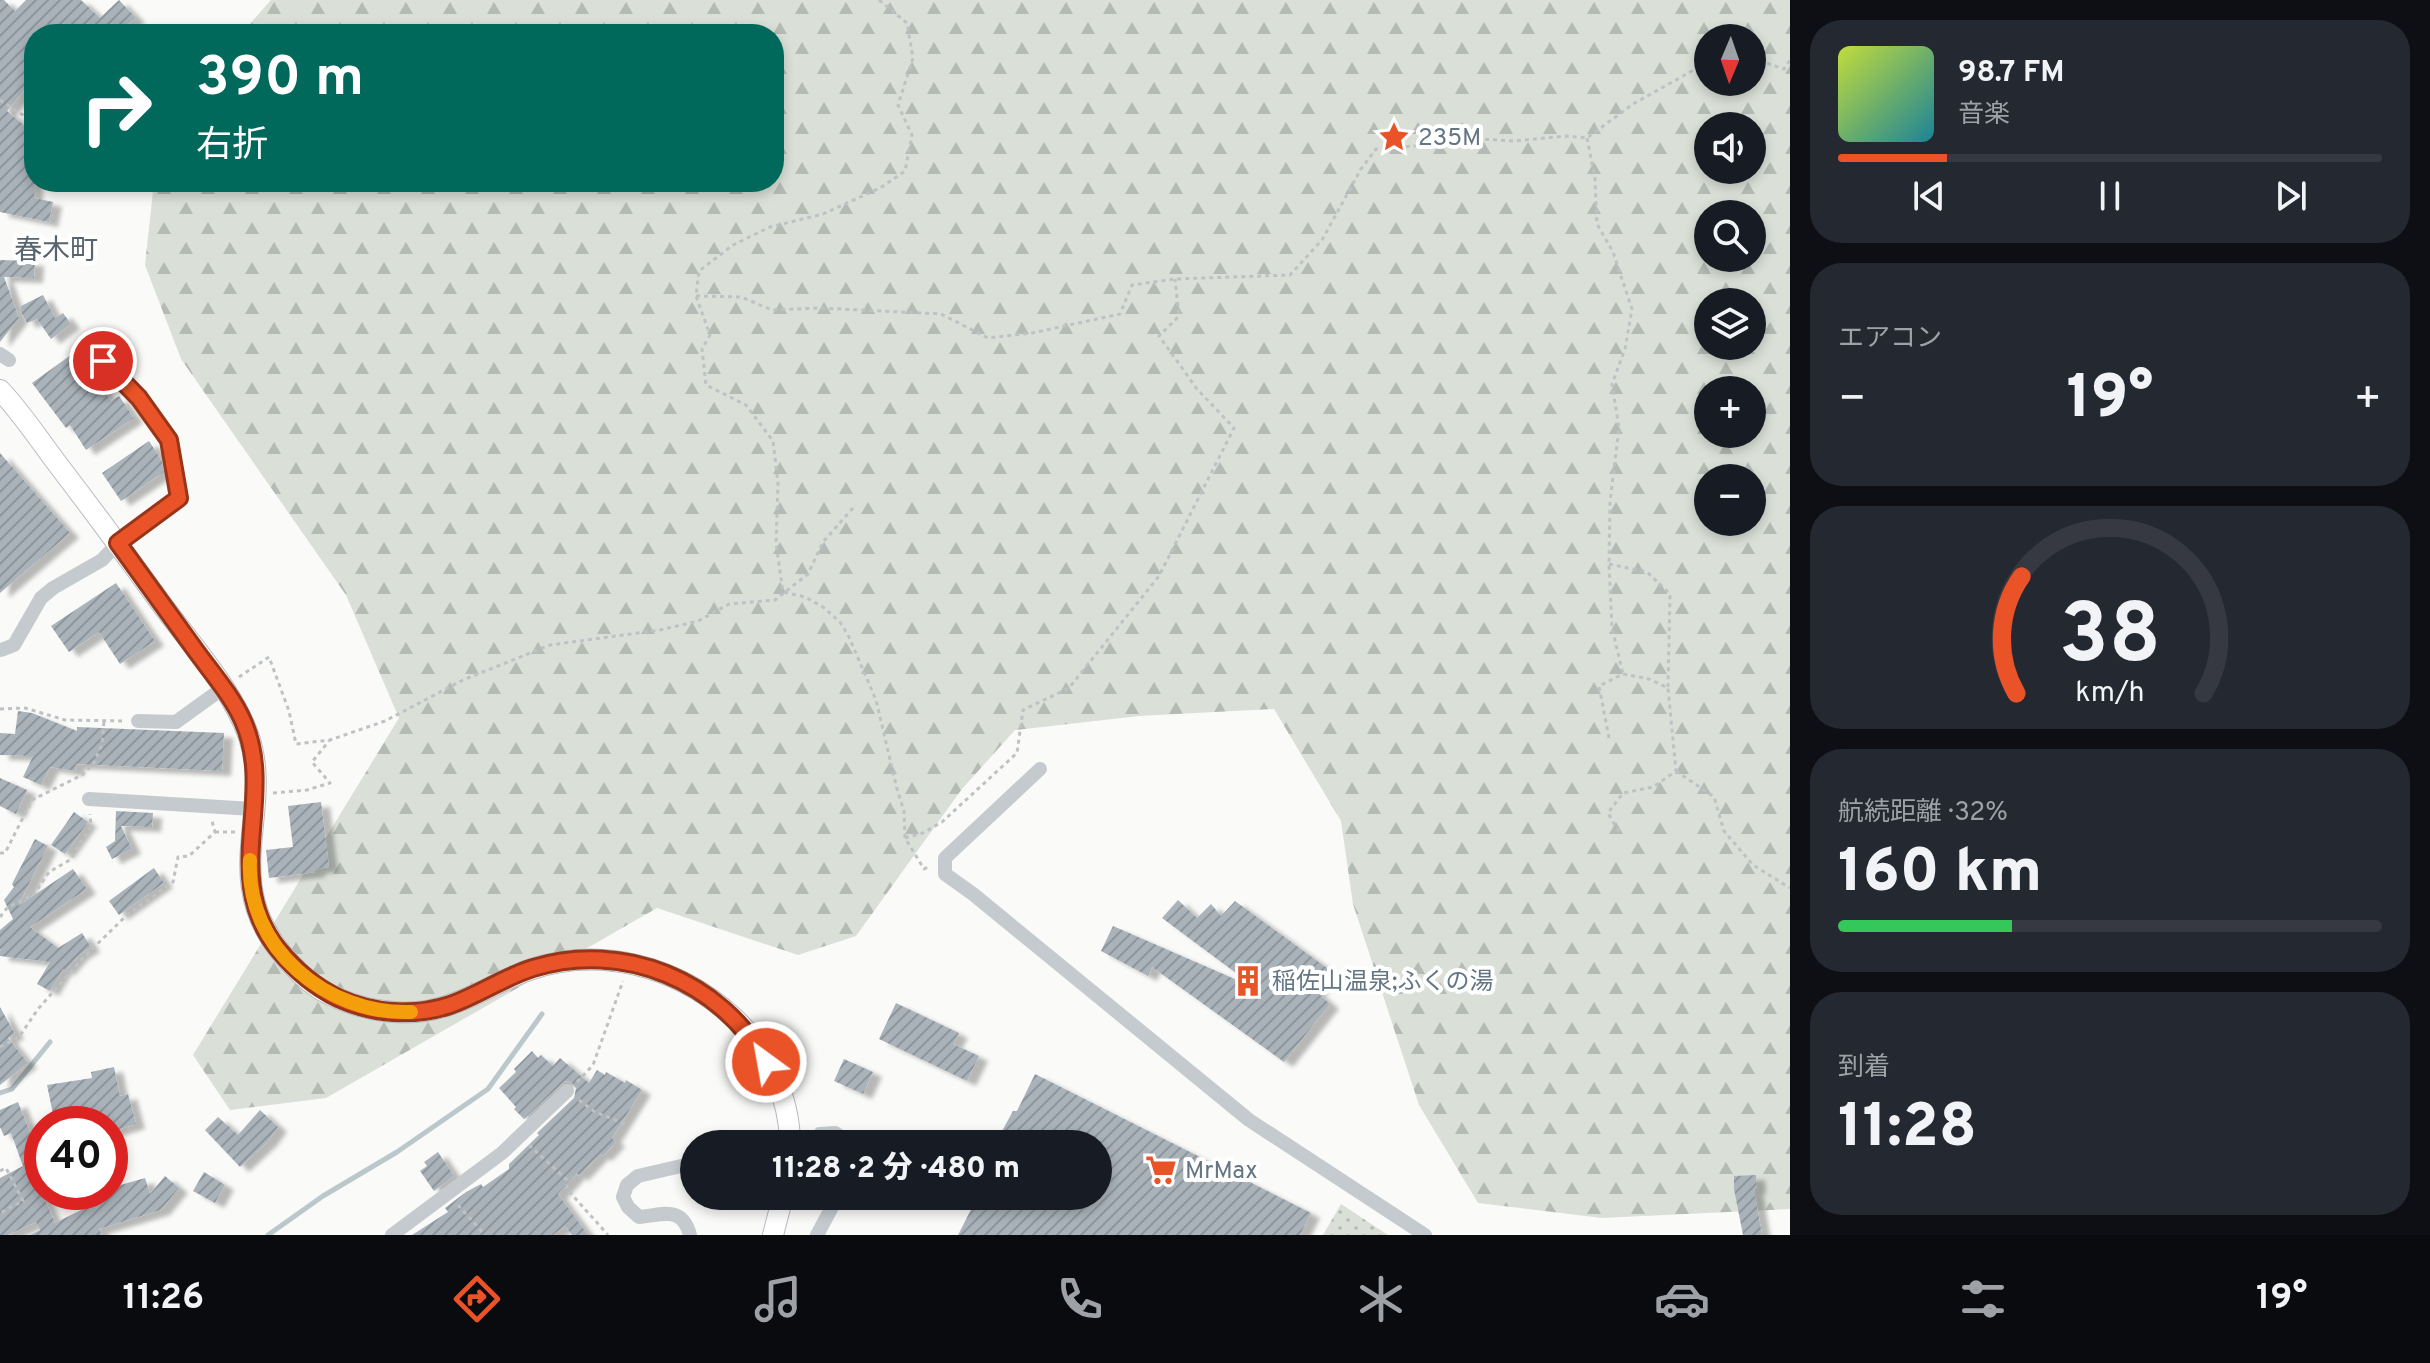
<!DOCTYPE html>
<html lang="ja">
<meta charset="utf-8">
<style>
body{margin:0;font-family:Overpass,"Noto Sans JP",sans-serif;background:#242831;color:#f1f3f6;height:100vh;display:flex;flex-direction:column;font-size:30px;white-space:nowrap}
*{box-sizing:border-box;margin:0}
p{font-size:26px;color:#9ea1a6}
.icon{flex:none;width:44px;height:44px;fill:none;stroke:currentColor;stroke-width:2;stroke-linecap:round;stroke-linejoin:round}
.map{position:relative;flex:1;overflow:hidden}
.drawer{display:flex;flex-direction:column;gap:20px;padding:20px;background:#0d0f14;width:640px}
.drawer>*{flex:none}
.guide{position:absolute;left:24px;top:24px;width:760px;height:168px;border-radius:32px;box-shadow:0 4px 12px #0003;background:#00695c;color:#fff;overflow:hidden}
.needle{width:52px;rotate:182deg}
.tools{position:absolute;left:1694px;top:24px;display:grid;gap:16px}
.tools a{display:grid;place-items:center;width:72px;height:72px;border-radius:50%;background:#171b24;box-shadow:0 4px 12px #0003;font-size:40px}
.speed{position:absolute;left:24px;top:1106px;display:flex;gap:16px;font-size:40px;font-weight:700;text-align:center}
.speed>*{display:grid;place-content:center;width:104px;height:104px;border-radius:50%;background:#171b24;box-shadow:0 4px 12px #0003;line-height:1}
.speed .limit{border:12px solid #d22;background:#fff;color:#111}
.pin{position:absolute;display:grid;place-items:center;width:68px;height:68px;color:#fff;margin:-34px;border:4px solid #fff;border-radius:50%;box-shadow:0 2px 8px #0007}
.me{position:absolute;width:88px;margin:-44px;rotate:328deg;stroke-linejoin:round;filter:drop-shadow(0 0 6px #0008)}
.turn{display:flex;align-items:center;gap:28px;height:168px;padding:0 40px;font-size:36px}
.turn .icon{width:104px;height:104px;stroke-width:2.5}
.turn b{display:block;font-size:56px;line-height:68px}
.big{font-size:60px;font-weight:800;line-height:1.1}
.drawer .widget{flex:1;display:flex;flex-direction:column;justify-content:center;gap:12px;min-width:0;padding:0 28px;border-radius:32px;background:#242831}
.drawer .dial{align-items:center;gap:0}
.dial svg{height:208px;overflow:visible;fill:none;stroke:#363941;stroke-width:7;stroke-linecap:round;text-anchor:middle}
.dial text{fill:#f1f3f6;stroke:none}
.song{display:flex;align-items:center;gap:24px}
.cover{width:96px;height:96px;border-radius:12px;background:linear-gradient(135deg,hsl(70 70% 55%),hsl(190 70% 35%))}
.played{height:8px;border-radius:4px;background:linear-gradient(90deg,#ea5227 20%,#363941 20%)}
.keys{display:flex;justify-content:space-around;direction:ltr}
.heat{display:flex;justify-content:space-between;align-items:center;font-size:44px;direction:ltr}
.charge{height:12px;border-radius:6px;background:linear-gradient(90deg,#34c759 32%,#363941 0)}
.trip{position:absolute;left:680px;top:1130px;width:432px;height:80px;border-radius:40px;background:#171b24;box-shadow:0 4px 12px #0003;font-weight:800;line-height:80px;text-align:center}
.tabs{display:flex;height:128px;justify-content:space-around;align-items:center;background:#090b0e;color:#9ea1a6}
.tabs .icon{width:56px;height:56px}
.tabs .active{color:#ea5227}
.tabs b{font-size:36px;color:#f1f3f6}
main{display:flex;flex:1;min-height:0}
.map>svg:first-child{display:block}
.forest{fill:url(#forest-firs);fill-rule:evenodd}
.park{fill:url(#park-dots)}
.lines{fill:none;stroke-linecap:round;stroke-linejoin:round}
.stream{stroke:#bac7cb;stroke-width:5}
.building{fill:url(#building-hatch);filter:url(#shadow)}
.street-tunnel{stroke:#d4d9db;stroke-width:14;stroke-dasharray:14 7;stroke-linecap:butt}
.secondary-casing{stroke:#b5bcc1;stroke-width:22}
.path{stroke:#bfc2c5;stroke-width:3;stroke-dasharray:4 4;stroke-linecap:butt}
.street{stroke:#c5cace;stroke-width:14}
.secondary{stroke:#fff;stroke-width:20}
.route-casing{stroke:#983519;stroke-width:20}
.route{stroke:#ea5227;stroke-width:14}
.slow{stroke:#f59e0b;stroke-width:14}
.labels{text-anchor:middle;stroke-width:8;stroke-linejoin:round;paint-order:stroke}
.poi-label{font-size:24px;fill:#647684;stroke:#fff;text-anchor:start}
.quarter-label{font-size:28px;fill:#56646f;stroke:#fff}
</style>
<main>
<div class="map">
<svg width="1790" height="1235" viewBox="0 0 1790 1235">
<defs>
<pattern id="forest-firs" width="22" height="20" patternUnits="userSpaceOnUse" patternTransform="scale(2)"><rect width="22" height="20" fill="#dae0d7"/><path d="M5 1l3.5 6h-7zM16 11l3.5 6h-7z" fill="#b4bab4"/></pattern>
<pattern id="park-dots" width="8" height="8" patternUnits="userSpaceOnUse" patternTransform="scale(2)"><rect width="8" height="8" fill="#dae0d7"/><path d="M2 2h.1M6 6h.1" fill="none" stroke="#b4bab4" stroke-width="1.8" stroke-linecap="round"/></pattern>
<pattern id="building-hatch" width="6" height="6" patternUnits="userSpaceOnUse" patternTransform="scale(2)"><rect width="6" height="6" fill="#aab3ba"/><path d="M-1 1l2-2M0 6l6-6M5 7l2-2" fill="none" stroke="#8e969d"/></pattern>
<filter id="shadow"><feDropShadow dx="9" dy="5" stdDeviation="2" flood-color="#0004"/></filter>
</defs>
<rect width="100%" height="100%" fill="#fafaf8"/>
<!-- forest -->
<path class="forest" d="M271 0H1790V1209L1602 1218 1478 1203 1419 1105 1353 904 1341 821 1274 709 1139 716 1015 730 962 789 856 936 798 955 657 908 326 1098 230 1110 193 1055 399 718 346 595 181 359 145 265 154 182H774V34H241ZM1708 38H1752V82H1708ZM1708 126H1752V170H1708ZM1708 214H1752V258H1708ZM1708 302H1752V346H1708ZM1708 390H1752V434H1708ZM1708 478H1752V522H1708Z"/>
<!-- park -->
<polygon class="park" points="1341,1204 1388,1235 1323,1235"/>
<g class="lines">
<!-- stream -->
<g class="stream">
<polyline points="0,1093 12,1089 50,1042"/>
<polyline points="268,1235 323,1196 397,1152 488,1089 542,1014"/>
</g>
</g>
<!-- building -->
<g class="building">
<polygon points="0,0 4,0 15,11 26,0 81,0 100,18 119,0 136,18 115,34 34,34 34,49 25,58 34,65 34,78 7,111 34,134 34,198 53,202 49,222 0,212"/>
<polygon points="0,260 35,261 34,278 4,277 19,318 0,342"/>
<polygon points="43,295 55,318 63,313 71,324 51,339 37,319 27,323 21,312 21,306"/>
<polygon points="75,352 111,401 119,396 134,418 86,450 70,425 66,428 32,383"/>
<polygon points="149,441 162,461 164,472 121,501 102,473"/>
<polygon points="0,453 70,533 0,593"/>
<polygon points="116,583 155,641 120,664 99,632 69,652 51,626"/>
<polygon points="18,711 32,713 77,731 77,727 224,733 222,771 76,764 75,771 50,767 41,785 23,777 33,756 0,755 0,733 15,734"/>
<polygon points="0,778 27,790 16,814 0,806"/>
<polygon points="321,802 329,867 316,869 316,872 269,878 266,850 293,847 288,806"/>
<polygon points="116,811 153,813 152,827 121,826 132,849 112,859 106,847 115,841"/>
<polygon points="74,812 88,822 65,854 51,845"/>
<polygon points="35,839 48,846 18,906 73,869 87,889 30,927 58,948 82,933 91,947 79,955 65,971 63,969 50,991 37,984 50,962 0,956 0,930 13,919 4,900 14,887 12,884"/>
<polygon points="154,868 164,883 119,915 109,901"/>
<polygon points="1178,900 1197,918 1211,904 1221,916 1235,901 1331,971 1316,991 1330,1004 1284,1062 1152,967 1148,976 1101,951 1113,926 1237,980 1240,976 1162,918"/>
<polygon points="896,1003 959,1033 953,1044 979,1056 967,1081 879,1039"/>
<polygon points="0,1007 15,1034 8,1038 28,1063 0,1085"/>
<polygon points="532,1051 538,1058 541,1055 553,1066 560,1058 589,1083 597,1070 605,1075 606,1072 625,1083 626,1080 642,1090 612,1138 616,1142 603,1156 600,1154 579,1176 577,1173 558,1194 588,1235 572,1235 565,1226 553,1235 412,1235 448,1212 445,1208 466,1192 481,1184 483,1187 509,1169 509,1164 539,1135 537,1133 574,1098 576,1088 571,1082 565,1081 524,1119 514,1109 516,1107 499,1088 516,1072 514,1069"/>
<polygon points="844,1059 873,1072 863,1094 834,1081"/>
<polygon points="114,1067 120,1096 128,1094 136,1124 110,1132 110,1124 55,1124 47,1085 92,1078 91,1072"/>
<polygon points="1035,1074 1311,1213 1300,1235 958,1235 978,1196 1098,1196 1098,1144 995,1144 1013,1111 1017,1111"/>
<polygon points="18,1102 32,1137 39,1135 42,1144 42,1193 55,1223 101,1200 99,1192 110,1192 110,1188 145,1178 150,1194 165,1176 179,1188 161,1210 99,1229 102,1235 30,1235 40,1230 36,1222 8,1235 0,1235 0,1178 23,1166 11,1133 4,1136 0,1127 0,1110"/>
<polygon points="260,1110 278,1127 268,1141 240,1167 205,1130 218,1117 238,1135"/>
<polygon points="438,1152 454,1176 434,1191 420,1171 427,1166 424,1162"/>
<polygon points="204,1172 225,1185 215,1203 193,1191"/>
<polygon points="1756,1175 1757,1189 1754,1189 1762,1235 1743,1235 1734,1189 1734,1176"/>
</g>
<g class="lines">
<!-- street-tunnel -->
<polyline class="street-tunnel" points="776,1144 820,1134"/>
<defs>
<g id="secondary">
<path d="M0 390C21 412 38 438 56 462 91 508 126 555 160 602 190 643 233 690 249 737 273 811 221 876 279 950 291 965 304 979 321 990 360 1012 410 1020 452 1004 479 995 503 979 529 970 601 945 679 967 733 1017 767 1048 790 1098 790 1144"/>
<polyline points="773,1235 783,1196"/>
</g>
</defs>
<!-- secondary casing -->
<use href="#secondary" class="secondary-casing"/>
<!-- path -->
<g class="path">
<polyline points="879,0 907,23 913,58 898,105 912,135 905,171 880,188 823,214 770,227 733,245 699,271 696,296 710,335 702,349 706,385 746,405 773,441 778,483 776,543 783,592 805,597 823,607 840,622 849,637 876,700 897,789 904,811 905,838 924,869 930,866"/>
<polyline points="1752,58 1784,69 1790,60"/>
<polyline points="0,100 29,119"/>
<polyline points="1587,138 1595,179 1597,224 1613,252 1632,309 1625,349 1612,384 1619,428 1610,502 1609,564 1612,628 1623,674"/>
<polyline points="696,296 741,297 772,310 820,308 941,314 988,338 1032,333 1120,314 1132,285 1175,279 1290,275 1322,240 1361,169 1376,149 1414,146 1465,138 1514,141 1567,136 1587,138 1633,104 1708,62"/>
<polyline points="1609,564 1647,572 1670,594 1668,687"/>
<polyline points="239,677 269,657 289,711 296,744 330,740 385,721 463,680 550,645 660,630 698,621 729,604 775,600 808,574 823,542 853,508"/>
<polyline points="0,709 25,708 65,720 122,721"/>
<polyline points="1609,738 1599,686 1623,674 1649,679 1668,688 1676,771 1653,787 1623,793 1608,813 1619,832"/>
<polyline points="1676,771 1714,797 1724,831 1753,865 1790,888"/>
<polyline points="273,793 307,790 330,783 312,762 329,741"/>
<polyline points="215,832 235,832"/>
<polyline points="905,838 923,833 942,822 1017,753 1023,710 1069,688 1159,576 1234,428 1197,389 1159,336 1179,316 1175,279"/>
<polyline points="0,853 5,853 32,800 82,775 94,763 102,744 104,721"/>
<polyline points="0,917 7,908 34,894 49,872 70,860 91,826 90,814"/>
<polyline points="0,949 0,951"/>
<polyline points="0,1047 19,1037 38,1009 83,958 127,915 173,882 178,857 189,856 215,832 212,821"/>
<polyline points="577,1082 593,1065 623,981"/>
<polyline points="579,1100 595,1112 630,1126"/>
<polyline points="529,1145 567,1180 567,1189 608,1235"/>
<polyline points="0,1171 6,1168 23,1201 0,1213"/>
<polyline points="458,1205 485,1235"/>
</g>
<!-- street -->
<g class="street">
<polyline points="0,354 9,360"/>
<polyline points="1,650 14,645 41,598 53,588 102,560 118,543 179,498 169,440 139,398 85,342"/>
<polyline points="138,721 176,722 223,688"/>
<polyline points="1040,769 945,858 945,874 973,894 1249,1120 1425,1235"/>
<polyline points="89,799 253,809"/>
<polyline points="820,1134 835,1133 850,1144"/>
<polyline points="392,1235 502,1153 567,1091"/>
<path d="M690 1235C682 1205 663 1215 639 1217L628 1207 623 1197 627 1185 638 1176 694 1163"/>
<polyline points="817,1235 838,1196"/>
</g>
<!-- secondary -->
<use href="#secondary" class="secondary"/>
</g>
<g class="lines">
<defs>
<path id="route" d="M103 361 139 398 169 440 179 498 118 543C144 579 170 615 196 651 212 673 232 696 243 721 277 797 220 876 278 949 295 970 313 986 338 998 373 1014 414 1017 450 1005 479 995 504 977 533 968 623 940 721 981 766 1062"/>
</defs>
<!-- route casing -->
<use href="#route" class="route-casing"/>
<!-- route -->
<use href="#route" class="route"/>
<!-- slow -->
<path class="slow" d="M250 860C245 948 327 1015 411 1012"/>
</g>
<!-- icons -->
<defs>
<symbol id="sight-bare" viewBox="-9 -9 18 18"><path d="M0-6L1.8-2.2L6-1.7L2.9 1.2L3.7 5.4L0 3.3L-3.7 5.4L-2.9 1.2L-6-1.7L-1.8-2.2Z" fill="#ea5227" stroke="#fff" stroke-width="2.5" paint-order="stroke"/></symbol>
<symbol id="building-bare" viewBox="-9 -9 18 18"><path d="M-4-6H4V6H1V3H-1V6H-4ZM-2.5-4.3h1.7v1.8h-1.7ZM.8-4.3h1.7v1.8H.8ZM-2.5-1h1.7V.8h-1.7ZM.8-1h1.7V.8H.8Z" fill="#ea5227" stroke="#fff" stroke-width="2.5" paint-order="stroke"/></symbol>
<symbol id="supermarket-bare" viewBox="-9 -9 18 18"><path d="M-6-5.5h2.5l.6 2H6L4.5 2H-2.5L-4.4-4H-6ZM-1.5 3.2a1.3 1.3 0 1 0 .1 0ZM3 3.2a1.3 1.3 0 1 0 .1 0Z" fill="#ea5227" stroke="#fff" stroke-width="2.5" paint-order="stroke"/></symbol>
</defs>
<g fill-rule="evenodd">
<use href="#sight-bare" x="1372" y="115" width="44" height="44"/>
<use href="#building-bare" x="1226" y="959" width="44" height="44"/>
<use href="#supermarket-bare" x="1139" y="1148" width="44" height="44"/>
</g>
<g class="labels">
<!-- poi labels -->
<g class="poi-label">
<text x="1418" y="145">235M</text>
<text x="1272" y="989">稲佐山温泉;ふくの湯</text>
<text x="1185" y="1178">MrMax</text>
</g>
<!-- quarter labels -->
<g class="quarter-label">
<text x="56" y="259">春木町</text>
</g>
</g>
</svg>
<div class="tools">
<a><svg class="needle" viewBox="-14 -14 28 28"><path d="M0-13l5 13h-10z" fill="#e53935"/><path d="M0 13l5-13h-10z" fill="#9ea1a6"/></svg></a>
<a><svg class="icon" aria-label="sound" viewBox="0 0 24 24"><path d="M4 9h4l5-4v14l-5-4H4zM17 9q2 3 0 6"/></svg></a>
<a><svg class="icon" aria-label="search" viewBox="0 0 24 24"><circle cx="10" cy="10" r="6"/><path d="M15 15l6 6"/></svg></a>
<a><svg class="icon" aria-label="layers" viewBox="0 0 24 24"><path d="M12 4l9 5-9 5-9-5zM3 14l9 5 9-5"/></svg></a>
<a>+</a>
<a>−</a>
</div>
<div class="speed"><div class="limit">40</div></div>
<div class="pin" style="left:103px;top:361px;background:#d93025"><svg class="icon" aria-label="arrive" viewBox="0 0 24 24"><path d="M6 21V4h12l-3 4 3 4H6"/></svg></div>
<svg class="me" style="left:766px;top:1062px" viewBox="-20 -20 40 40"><circle r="17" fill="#ea5227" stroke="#fff" stroke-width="3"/><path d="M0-11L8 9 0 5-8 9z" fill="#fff"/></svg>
<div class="trip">11:28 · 2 分 · 480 m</div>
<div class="guide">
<div class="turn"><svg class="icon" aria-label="right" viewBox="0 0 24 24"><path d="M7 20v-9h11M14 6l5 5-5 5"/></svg><div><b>390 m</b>右折</div></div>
</div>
</div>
<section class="drawer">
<div class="widget">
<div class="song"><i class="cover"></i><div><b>98.7 FM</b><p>音楽</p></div></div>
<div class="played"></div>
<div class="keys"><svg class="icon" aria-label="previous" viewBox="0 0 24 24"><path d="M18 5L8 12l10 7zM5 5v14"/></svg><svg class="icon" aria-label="pause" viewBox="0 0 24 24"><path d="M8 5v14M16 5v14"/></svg><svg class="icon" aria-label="next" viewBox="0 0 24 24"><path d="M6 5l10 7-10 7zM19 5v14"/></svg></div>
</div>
<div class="widget"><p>エアコン</p>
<div class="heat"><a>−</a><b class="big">19°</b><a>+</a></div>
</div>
<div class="widget dial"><svg viewBox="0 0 100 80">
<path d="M14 69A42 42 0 1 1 86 69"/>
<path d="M14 69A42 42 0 0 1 16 24" stroke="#ea5227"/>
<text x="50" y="56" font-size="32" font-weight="700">38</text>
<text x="50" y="72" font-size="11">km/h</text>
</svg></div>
<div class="widget"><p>航続距離 · 32%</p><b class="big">160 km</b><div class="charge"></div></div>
<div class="widget"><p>到着</p><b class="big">11:28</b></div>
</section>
</main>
<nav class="tabs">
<b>11:26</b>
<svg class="icon active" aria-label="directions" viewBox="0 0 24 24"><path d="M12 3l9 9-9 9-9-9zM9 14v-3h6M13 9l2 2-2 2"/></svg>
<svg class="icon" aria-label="music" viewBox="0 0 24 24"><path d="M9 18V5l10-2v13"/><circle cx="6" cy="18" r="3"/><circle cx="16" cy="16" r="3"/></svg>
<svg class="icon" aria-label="phone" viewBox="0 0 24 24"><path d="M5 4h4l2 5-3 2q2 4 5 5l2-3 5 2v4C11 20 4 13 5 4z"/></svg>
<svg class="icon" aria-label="climate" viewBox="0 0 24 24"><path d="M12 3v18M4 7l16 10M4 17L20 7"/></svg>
<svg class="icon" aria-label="car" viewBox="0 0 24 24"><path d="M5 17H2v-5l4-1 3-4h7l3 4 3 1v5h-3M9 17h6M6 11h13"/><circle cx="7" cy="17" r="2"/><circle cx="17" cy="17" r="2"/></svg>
<svg class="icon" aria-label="filters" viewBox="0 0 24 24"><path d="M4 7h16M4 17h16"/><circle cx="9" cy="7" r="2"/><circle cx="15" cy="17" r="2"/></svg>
<b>19°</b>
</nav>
